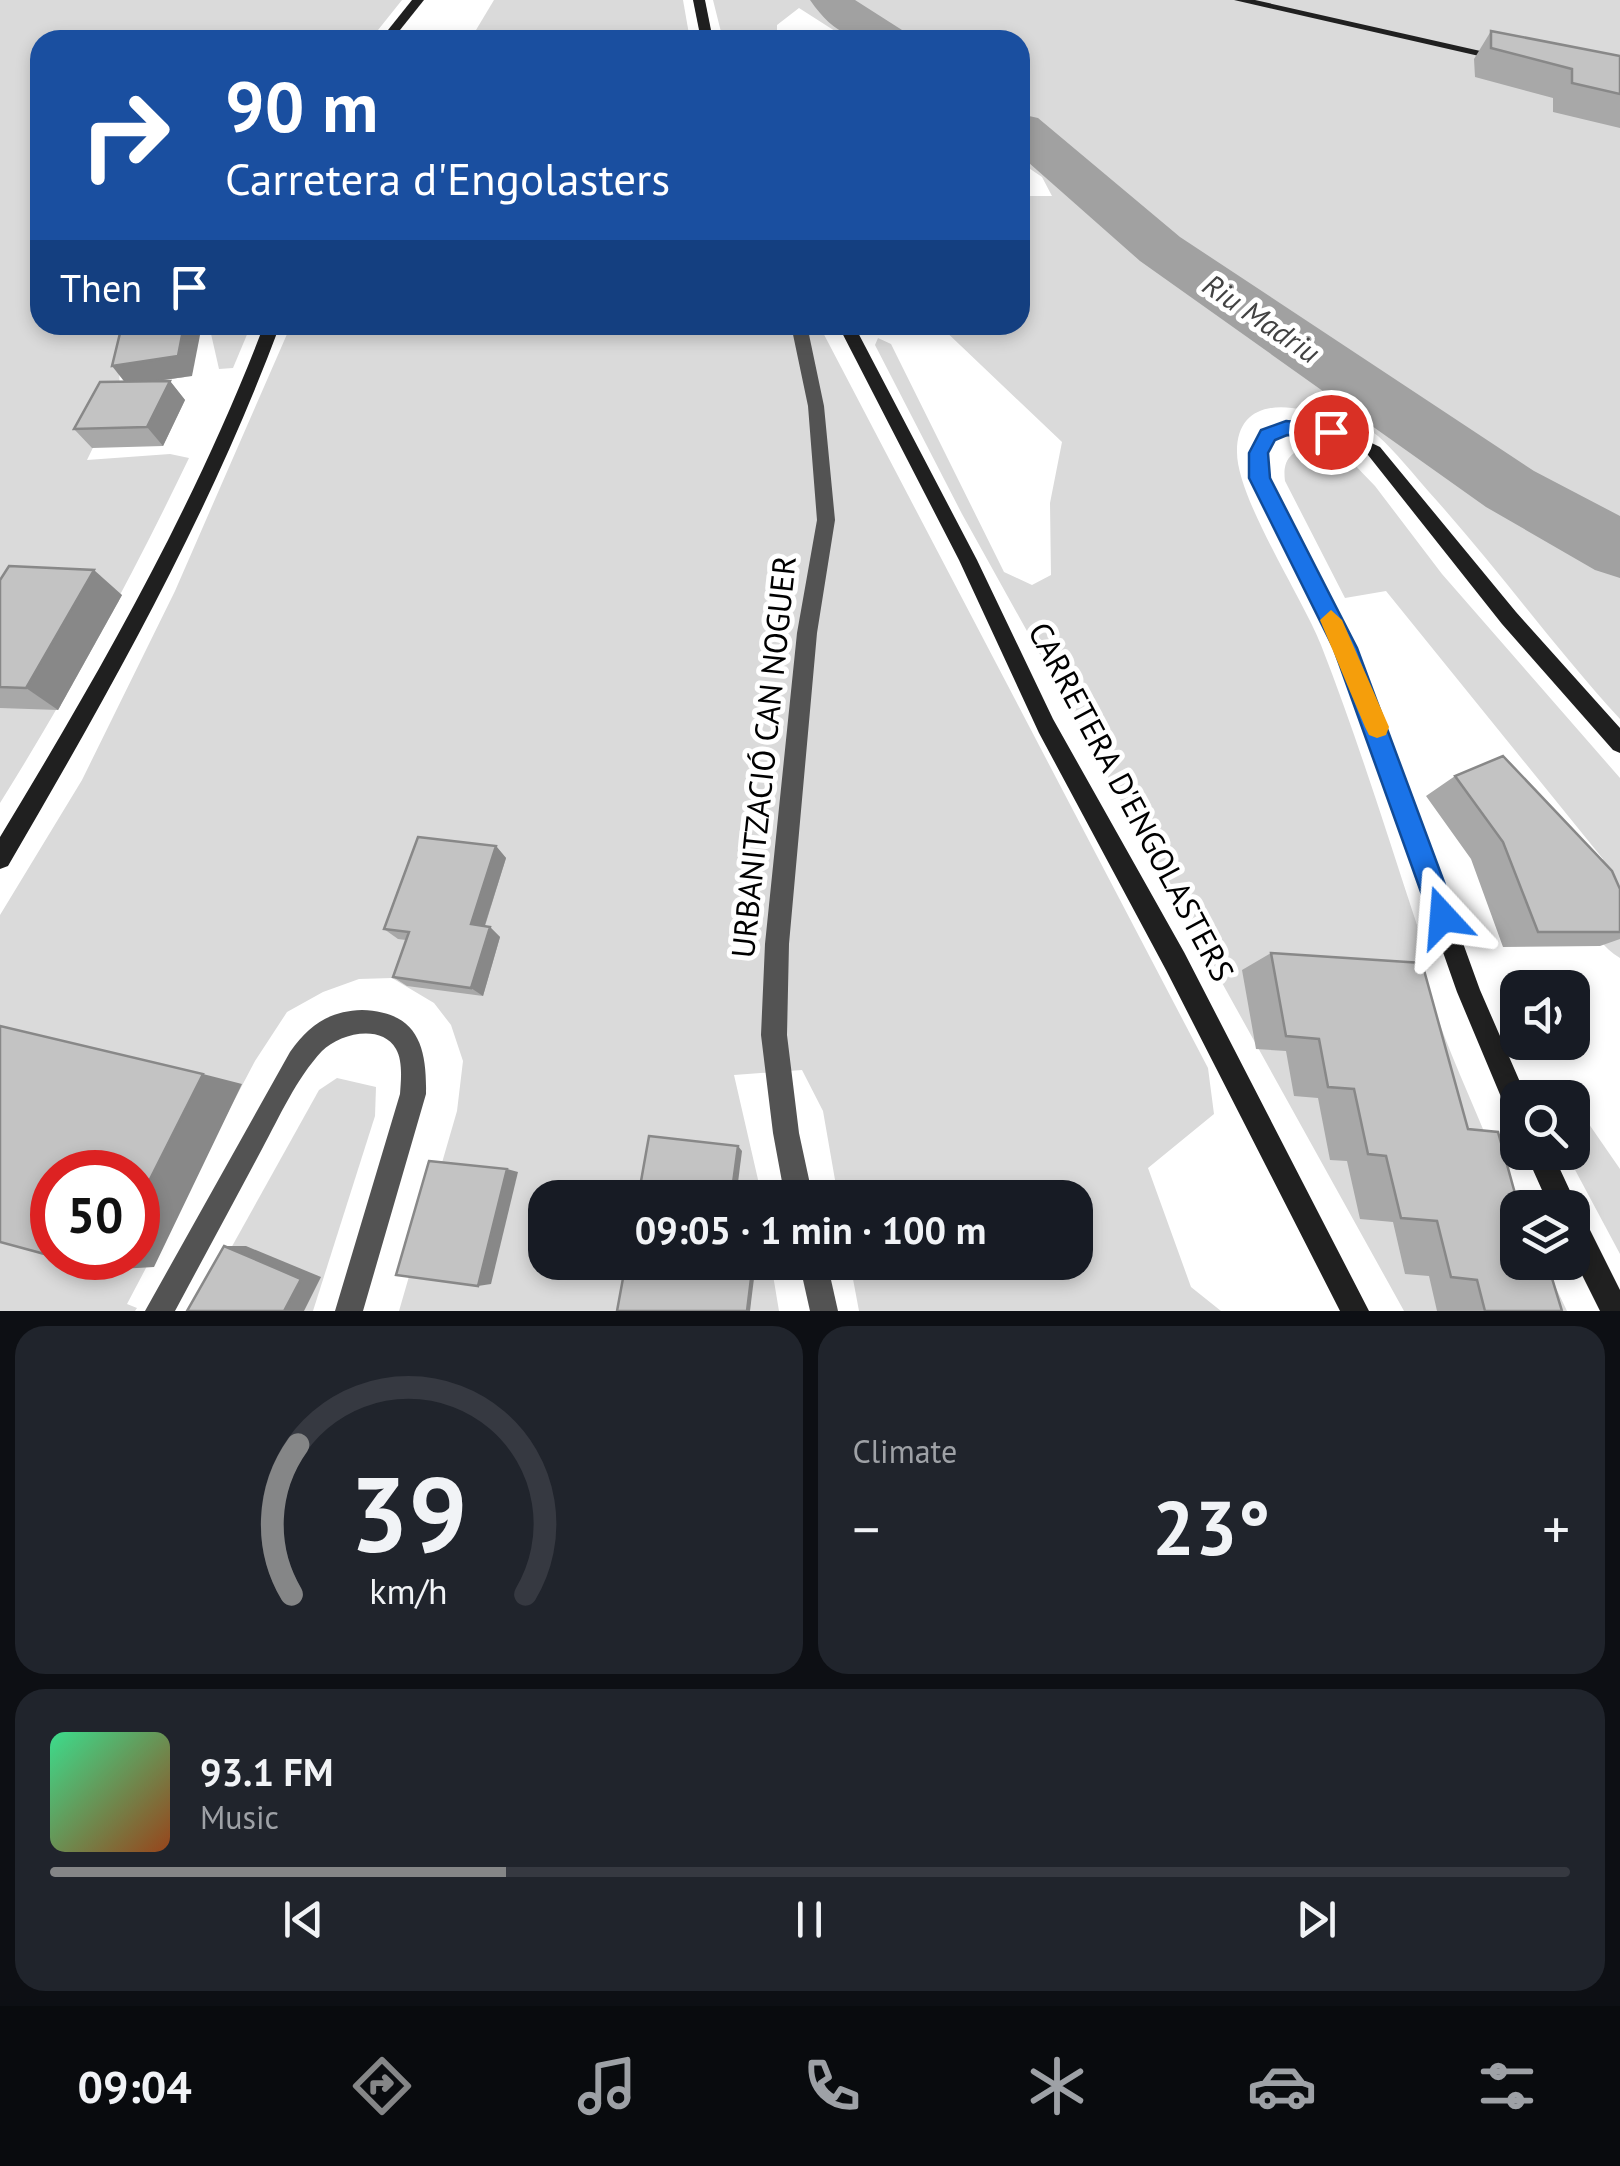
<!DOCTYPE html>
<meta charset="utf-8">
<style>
body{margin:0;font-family:"PT Sans",sans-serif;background:#20242c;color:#f1f3f6;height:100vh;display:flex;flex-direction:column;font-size:38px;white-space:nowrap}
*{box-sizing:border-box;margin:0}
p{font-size:32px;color:#9ea1a6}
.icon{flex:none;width:55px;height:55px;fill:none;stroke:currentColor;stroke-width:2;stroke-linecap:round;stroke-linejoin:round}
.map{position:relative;height:1311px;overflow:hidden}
.drawer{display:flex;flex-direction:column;gap:15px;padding:15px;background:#0d0f14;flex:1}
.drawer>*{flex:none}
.banner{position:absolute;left:30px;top:30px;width:1000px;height:305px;border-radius:30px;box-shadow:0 5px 15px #0003;background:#1a4fa0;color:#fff;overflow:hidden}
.fabs{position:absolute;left:1500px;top:970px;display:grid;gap:20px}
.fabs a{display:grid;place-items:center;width:90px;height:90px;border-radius:20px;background:#171b24;box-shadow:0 5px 15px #0003;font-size:50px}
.speed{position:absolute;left:30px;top:1150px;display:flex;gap:20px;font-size:50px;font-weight:700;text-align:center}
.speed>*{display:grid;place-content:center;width:130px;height:130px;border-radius:50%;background:#171b24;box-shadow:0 5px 15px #0003;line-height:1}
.speed .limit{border:15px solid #d22;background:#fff;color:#111}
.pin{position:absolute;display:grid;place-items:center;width:85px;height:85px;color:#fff;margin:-42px;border:5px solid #fff;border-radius:50%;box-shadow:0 2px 10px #0007}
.me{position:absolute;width:110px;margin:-55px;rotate:341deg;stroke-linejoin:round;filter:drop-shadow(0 0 8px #0008)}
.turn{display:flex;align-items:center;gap:35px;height:210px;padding:0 30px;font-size:45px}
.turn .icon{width:130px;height:130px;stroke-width:2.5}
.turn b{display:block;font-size:70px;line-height:85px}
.then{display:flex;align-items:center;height:95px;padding:0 30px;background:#0003;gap:20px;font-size:38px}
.big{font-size:75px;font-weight:700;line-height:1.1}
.drawer .widget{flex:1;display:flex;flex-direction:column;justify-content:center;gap:15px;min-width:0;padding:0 35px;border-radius:30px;background:#20242c}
.drawer .dial{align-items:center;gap:0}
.dial svg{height:260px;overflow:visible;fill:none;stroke:#363941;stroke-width:7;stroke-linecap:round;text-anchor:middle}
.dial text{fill:#f1f3f6;stroke:none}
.song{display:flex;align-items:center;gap:30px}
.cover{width:120px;height:120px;border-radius:15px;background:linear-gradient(135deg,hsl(150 70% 55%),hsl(20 70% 35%))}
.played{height:10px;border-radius:5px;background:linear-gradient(90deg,#858687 30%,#363941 30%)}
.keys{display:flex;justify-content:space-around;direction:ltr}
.heat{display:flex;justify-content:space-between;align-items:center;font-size:55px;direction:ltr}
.drawer .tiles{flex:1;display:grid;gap:15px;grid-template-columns:1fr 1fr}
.widget:last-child{grid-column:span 2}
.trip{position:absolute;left:528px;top:1180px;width:565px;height:100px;border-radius:30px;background:#171b24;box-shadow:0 5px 15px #0003;font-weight:700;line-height:100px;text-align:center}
.menu{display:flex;height:160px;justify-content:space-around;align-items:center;background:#090b0e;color:#9ea1a6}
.menu .icon{width:70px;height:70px}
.menu .selected{color:#858687}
.menu b{font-size:45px;color:#f1f3f6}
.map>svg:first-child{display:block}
.green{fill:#dadada;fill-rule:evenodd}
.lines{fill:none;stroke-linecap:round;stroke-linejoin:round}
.river{fill:#a1a1a1;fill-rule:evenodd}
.minor{fill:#535353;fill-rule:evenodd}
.secondary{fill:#202020;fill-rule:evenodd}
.wall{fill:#a8a8a8}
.shaded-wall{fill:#888}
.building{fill:#c3c3c3;stroke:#888;stroke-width:2.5}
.route{fill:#1a73e8;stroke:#114b97;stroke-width:2.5}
.slow{fill:#f59e0b}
.labels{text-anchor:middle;stroke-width:10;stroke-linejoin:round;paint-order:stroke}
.far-water-label{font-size:30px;font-style:italic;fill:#424242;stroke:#fff}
.street-label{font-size:32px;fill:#000;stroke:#fff}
</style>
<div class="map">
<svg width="1620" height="1311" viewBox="0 0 1620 1311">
<rect width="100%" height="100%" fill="#fff"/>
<!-- green -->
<g class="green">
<path d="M0 0H402L370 40H40V325H132L118 346 120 392 87 460 170 454 189 458C132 577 70 691 0 803Z"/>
<polygon points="494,0 683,0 690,40 470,40"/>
<path d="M713 0H1620V719C1553 646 1496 566 1429 492 1413 474 1397 453 1378 436 1358 419 1318 412 1292 408 1261 404 1237 416 1237 451 1236 497 1302 597 1321 645 1357 737 1386 831 1417 925 1420 1002 1471 1092 1497 1165 1508 1195 1511 1231 1518 1262L1544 1263 1567 1311H1404L962 514 875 345 878 338 891 344 1004 572 1032 585 1051 575 1050 503 1062 442 939 325H1020V196H1052L1042 177 1020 162V40H849L799 8 777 25V40H723Z"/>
<polygon points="209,325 251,325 233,368 219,369"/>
<path d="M291 325H819L1208 1068 1214 1114 1148 1168 1191 1287 1221 1311H859L850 1263 1075 1262V1198L838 1197 823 1111 802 1070 734 1075 762 1197 545 1198V1262L771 1263 779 1311H399L457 1111 463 1061 451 1025 434 1003 392 978 359 979 323 992 287 1012 255 1061 127 1304 137 1308 135 1311H0V915L82 780 175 591ZM52 1172H138V1258H52Z"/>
<path d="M1313 446 1348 458 1375 486 1442 574 1620 778V958C1586 938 1589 903 1563 875L1603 859 1386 591 1345 598 1285 481C1282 459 1292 450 1313 446Z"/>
<polygon points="337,1078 376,1087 375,1116 313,1311 196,1311 319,1090"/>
<polygon points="1573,1101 1620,1169 1620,1254 1566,1153 1572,1152"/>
</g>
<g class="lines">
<!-- river -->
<g class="river">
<path d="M810 0H855L902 30 909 40C861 40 840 43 810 0Z"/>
<polygon points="1020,114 1038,118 1180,237 1534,471 1620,516 1620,578 1595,570 1486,507 1140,261 1020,155"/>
</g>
<!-- minor -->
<g class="minor">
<polygon points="791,325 807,325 824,406 835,520 817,633 789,944 787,1035 799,1133 813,1198 785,1198 773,1133 761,1035 765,944 797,633 817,520 808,406"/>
<path d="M362 1010C417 1012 427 1045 426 1094L363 1311H335L400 1094C401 1080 403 1061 396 1049 381 1023 339 1034 322 1051 296 1079 280 1116 262 1149 233 1203 204 1257 175 1311H145L290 1052C309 1025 329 1011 362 1010Z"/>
<polygon points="799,1262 827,1262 838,1311 810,1311"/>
</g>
<!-- secondary -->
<g class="secondary">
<polygon points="412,0 424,0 392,40 380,40"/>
<polygon points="693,0 705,0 713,40 701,40"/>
<polygon points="1234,0 1255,0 1507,57 1501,61"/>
<path d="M264 325H280C209 516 110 691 8 866L0 869V837C100 672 195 506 264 325Z"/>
<polygon points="838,325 854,325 977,560 1053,719 1184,952 1369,1311 1340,1311 1166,970 1039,733 959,560"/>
<path d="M1295 422 1336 426 1380 447 1516 612 1620 728V753L1613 750 1502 624 1368 455C1339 437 1308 429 1274 439L1268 453 1269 479 1356 648 1480 990 1527 1098H1518V1120L1509 1116 1457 992 1336 648 1251 479 1250 453 1262 431Z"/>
<polygon points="1525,1152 1552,1152 1578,1208 1576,1212 1582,1214 1620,1290 1620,1311 1600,1311 1572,1255 1572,1208 1550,1208"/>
</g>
</g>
<!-- wall -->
<g class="wall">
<polygon points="1491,31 1620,56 1620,128 1553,112 1553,98 1475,77 1474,59"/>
<polygon points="192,376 156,381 170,381 185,400 163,446 92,448 74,429 125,382"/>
<polygon points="0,580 122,595 58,710 0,708"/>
<polygon points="1455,776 1620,889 1620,939 1600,946 1503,947 1471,859 1426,796"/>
<polygon points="496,846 506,858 485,926 490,927 500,937 483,996 407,986 393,977 406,940 398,939 384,929"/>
<polygon points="1271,953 1468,1129 1518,1262 1562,1311 1437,1311 1429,1276 1405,1274 1393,1222 1360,1219 1347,1161 1330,1160 1318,1098 1294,1096 1286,1051 1256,1049 1242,970"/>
</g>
<!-- shaded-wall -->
<g class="shaded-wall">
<polygon points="184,325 202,325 192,376 127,385 112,366"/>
<polygon points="170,381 185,400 163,446 147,427"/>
<polygon points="94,570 122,595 58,710 26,688"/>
<polygon points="496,846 506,858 482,934 471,924"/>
<polygon points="490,927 500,937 483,996 471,988"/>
<polygon points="203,1074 242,1084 154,1267 103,1270 110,1258 138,1258 138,1203"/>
<polygon points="738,1146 742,1151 736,1198 731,1198"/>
<polygon points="507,1169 518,1172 491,1284 478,1286"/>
<polygon points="224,1246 246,1246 321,1277 304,1311 284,1311"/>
<polygon points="753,1262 756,1262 750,1311 747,1311"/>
</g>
<!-- building -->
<g class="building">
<polygon points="1491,31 1620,56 1620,94 1572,83 1572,69 1491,48"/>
<polygon points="122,325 184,325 178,356 112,366"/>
<polygon points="170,381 147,427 74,429 100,382"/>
<polygon points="9,566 94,570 26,688 0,687 0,580"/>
<polygon points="1503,756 1612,871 1620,889 1620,932 1538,932 1503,842 1455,776"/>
<polygon points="418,837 496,846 471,924 490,927 471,988 393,977 409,932 384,929"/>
<polygon points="1271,953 1422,963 1468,1129 1498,1132 1519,1208 1518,1208 1518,1262 1547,1262 1562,1311 1485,1311 1477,1280 1451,1277 1437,1221 1401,1218 1386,1156 1368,1154 1354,1089 1328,1087 1319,1039 1286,1036"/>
<polygon points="0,1026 203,1074 138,1203 138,1172 52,1172 52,1256 0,1242"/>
<polygon points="649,1136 738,1146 731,1198 638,1198"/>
<polygon points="429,1161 507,1169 478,1286 396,1275"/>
<polygon points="224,1246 301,1279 284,1311 187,1311"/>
<polygon points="57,1258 110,1258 103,1270"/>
<polygon points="626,1262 753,1262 747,1311 617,1311"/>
</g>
<!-- route -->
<polygon class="route" points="1286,421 1331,425 1341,432 1331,438 1287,435 1275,440 1268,453 1270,478 1357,648 1457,917 1453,926 1443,930 1434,926 1430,917 1334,649 1249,478 1249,453 1261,430"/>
<!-- slow -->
<polygon class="slow" points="1331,610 1342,620 1389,727 1386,735 1377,738 1369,735 1365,727 1320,620"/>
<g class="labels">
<!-- far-water labels -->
<g class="far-water-label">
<text transform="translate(1261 319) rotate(34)" y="10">Riu Madriu</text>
</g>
<!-- street labels -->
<g class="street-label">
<text transform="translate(764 757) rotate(-84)" y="11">URBANITZACIÓ CAN NOGUER</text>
<text transform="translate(1131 802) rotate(62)" y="11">CARRETERA D'ENGOLASTERS</text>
</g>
</g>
</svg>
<div class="fabs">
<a><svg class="icon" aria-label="sound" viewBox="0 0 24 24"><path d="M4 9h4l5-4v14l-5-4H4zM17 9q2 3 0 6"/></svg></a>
<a><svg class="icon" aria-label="search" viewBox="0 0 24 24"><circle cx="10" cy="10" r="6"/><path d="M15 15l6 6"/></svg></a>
<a><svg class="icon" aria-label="layers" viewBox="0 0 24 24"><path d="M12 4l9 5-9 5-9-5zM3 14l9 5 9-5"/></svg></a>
</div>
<div class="speed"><div class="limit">50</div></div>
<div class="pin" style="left:1331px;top:432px;background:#d93025"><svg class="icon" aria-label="arrive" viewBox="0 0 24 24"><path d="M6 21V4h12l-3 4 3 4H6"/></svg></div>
<svg class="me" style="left:1443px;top:917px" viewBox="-20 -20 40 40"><path d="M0-17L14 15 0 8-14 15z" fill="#1a73e8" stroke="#fff" stroke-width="4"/></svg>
<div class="trip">09:05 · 1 min · 100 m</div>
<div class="banner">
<div class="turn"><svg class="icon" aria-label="right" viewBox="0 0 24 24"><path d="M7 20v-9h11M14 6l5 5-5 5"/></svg><div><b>90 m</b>Carretera d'Engolasters</div></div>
<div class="then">Then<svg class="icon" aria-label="arrive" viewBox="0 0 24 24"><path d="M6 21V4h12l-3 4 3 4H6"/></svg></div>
</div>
</div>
<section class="drawer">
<div class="tiles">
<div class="widget dial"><svg viewBox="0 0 100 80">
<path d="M14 69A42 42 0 1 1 86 69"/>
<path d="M14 69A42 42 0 0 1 16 23" stroke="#858687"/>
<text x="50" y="56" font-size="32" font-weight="700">39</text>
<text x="50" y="72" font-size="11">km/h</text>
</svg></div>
<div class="widget"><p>Climate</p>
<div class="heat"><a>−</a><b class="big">23°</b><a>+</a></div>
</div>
<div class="widget">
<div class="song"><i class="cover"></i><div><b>93.1 FM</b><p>Music</p></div></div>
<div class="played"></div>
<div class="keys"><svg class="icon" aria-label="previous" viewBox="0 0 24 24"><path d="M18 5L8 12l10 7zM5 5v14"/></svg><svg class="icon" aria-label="pause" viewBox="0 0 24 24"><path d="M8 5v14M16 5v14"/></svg><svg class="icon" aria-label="next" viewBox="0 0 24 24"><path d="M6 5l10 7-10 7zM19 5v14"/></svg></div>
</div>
</div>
</section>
<nav class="menu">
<b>09:04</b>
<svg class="icon selected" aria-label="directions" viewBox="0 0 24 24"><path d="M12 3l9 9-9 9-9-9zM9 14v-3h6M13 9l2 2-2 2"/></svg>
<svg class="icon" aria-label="music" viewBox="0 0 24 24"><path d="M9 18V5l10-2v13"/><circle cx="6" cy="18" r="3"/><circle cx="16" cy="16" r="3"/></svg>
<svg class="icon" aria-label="phone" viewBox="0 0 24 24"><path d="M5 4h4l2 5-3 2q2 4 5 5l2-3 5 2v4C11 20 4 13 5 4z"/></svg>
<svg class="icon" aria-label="climate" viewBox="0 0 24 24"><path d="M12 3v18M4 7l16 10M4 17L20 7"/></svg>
<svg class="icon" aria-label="car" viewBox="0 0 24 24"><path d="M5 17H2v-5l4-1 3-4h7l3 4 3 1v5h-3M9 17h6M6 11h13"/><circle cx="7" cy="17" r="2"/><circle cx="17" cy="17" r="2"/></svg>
<svg class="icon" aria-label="filters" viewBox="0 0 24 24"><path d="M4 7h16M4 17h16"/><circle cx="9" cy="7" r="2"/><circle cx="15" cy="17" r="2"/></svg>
</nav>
